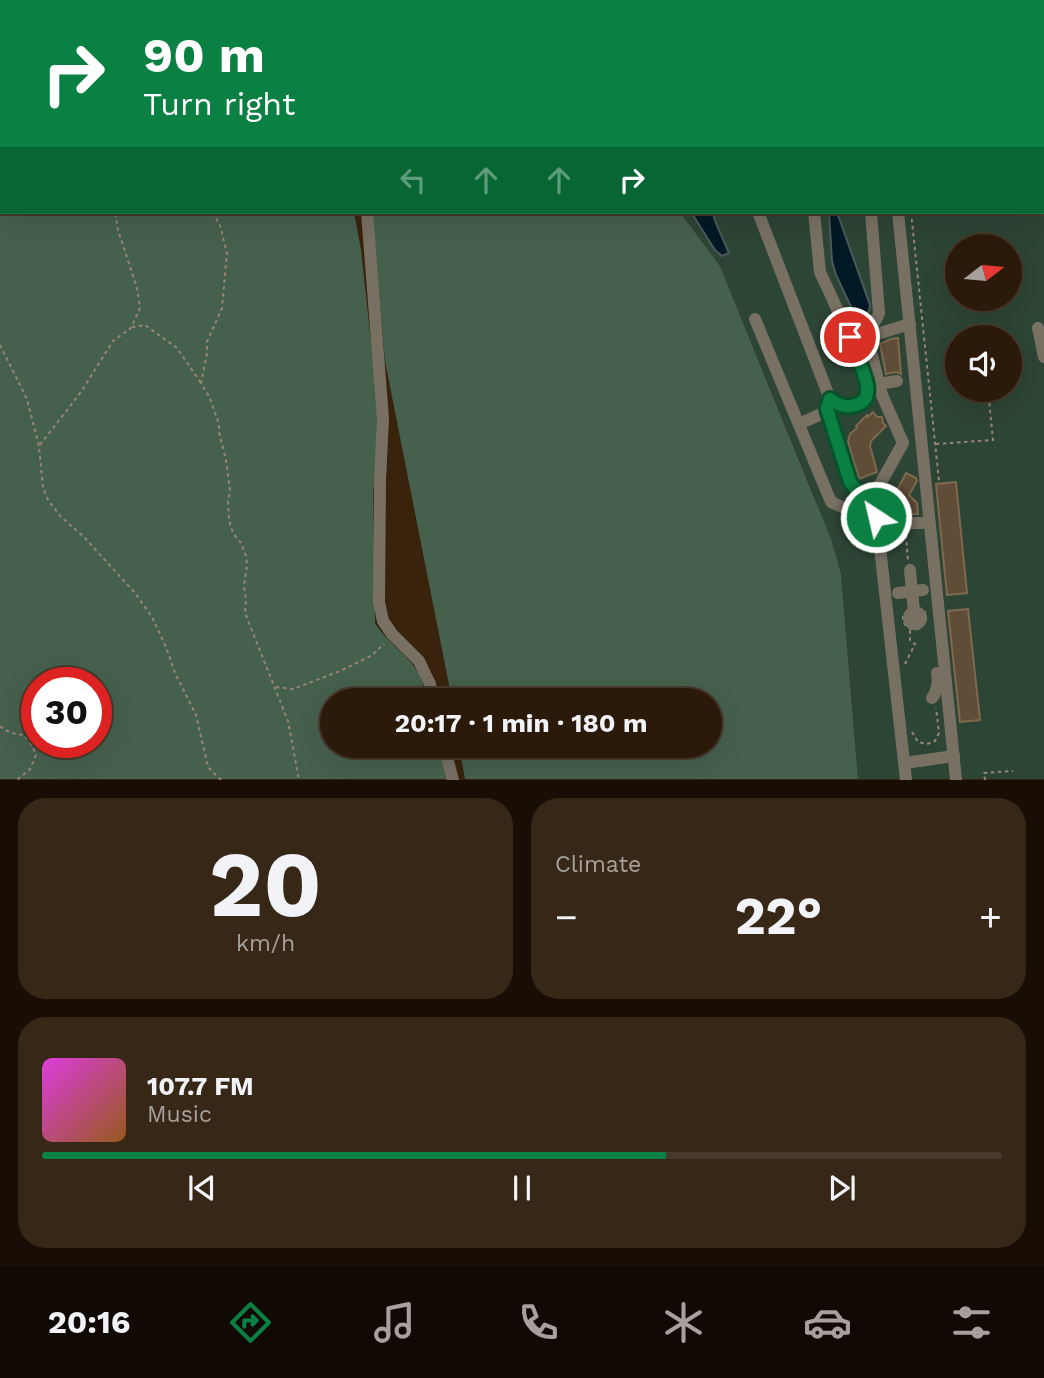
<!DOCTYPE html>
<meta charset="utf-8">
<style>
body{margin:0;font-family:"Work Sans",sans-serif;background:#372717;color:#f1f3f6;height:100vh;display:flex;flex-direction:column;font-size:26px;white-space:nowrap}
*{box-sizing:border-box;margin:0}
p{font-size:23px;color:#a6a19c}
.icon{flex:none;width:38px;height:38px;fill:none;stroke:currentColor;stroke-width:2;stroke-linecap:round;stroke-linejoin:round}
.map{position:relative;height:780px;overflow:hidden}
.drawer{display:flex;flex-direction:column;gap:18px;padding:18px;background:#180e05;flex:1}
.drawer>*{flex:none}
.top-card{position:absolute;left:0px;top:0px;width:1045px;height:214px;box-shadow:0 7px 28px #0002,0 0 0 2px #47382a;background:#0b8043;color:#fff;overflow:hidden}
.needle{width:46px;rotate:74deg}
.tools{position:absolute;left:945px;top:234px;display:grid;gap:14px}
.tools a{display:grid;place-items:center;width:77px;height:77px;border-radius:50%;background:#2b1a09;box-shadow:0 7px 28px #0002,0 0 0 2px #47382a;font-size:35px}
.speed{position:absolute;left:21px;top:667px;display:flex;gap:14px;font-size:35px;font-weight:700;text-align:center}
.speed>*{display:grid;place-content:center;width:91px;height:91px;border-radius:50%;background:#2b1a09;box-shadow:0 7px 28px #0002,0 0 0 2px #47382a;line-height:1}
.speed .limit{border:10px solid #d22;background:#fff;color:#111}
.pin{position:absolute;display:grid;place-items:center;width:60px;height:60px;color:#fff;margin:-30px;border:4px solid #fff;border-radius:50%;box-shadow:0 2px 7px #0007}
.me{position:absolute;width:77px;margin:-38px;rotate:325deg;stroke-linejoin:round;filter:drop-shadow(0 0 5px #0008)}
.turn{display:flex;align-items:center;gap:24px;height:147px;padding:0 28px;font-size:32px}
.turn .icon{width:91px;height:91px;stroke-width:2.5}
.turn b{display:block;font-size:49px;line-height:60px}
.lanes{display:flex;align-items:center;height:66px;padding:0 28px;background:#0003;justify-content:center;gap:35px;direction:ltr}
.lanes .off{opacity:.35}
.big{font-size:52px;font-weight:700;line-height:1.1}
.drawer .widget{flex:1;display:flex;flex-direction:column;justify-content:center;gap:10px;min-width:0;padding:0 24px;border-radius:28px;background:#372717}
.drawer .dial{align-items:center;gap:0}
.dial b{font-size:91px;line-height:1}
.song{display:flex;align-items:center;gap:21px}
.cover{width:84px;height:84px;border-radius:10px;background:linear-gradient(135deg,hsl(300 70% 55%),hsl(30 70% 35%))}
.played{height:7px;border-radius:4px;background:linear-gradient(90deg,#0b8043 65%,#47382a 65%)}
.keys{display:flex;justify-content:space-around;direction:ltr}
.heat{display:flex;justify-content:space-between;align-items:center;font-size:38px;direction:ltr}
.drawer .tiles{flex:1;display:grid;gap:18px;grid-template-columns:1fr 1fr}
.widget:last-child{grid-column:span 2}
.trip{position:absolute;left:320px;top:688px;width:402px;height:70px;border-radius:35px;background:#2b1a09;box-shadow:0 7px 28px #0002,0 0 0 2px #47382a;font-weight:700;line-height:70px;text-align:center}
.tabs{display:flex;height:112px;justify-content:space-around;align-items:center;background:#110a04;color:#a6a19c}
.tabs .icon{width:49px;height:49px}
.tabs .active{color:#0b8043}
.tabs b{font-size:32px;color:#f1f3f6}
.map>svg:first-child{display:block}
.green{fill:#2d4535;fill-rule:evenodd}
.forest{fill:#46604e;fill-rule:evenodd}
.water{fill:#001925;stroke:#4b585c;stroke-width:2}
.building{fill:#5f4d37;stroke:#7f694e;stroke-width:2}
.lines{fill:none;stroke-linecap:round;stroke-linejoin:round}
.path{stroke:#988573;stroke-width:2;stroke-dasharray:3.5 3.5;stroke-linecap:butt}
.minor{stroke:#797064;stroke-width:12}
.route-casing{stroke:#07532c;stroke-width:18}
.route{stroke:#0b8043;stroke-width:12}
</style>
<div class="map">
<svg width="1044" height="780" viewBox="0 0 1044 780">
<rect width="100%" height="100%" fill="#39230c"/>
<!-- green -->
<path class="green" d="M528 0H1044V779H858L841 574 814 496 720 266 680 212H1043V2H529ZM957 247H1010V299H957ZM957 338H1010V390H957Z"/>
<!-- forest -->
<g class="forest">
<path d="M0 0H287L288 2H2V212H354L361 250 379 416 373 495 375 623C385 640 404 652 416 669 422 677 424 690 428 700H332V746H441L450 779H0ZM37 682H96V742H37Z"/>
<polygon points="372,212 680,212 720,266 831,539 841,574 858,779 465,779 459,746 710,746 710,700 452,700 385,361"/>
</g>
<!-- water -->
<g class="water">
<polygon points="691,212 713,212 715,221 729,253 722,256 715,250"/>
<polygon points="829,212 836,212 839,218 870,305 869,311 866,314 858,315 853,311 836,275 832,261"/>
</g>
<!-- building -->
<g class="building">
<polygon points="898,338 901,374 896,372 886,374 880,344 891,339"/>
<polygon points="873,412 877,417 882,417 883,423 886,426 871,441 870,446 877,472 859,479 848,442 850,434 857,428 856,426 867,415 868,417"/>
<polygon points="906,473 916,478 917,481 909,495 917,503 918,514 906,514 902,508 903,506 895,498 896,494 895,494"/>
<polygon points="956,482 967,593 947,595 936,484"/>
<polygon points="968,609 980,720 960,722 948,611"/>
</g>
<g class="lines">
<!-- path -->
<g class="path">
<polyline points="141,0 141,2"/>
<polyline points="900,0 900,2"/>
<polyline points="181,2 182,0"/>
<polyline points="213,212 221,228 224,242 227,253 222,308 207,342 207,353 201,384 209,396 219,424 219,432 226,460 230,491 228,501 229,520 233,533 241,543 246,556 247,565 244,586 246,600 245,613 288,721 299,780"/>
<polyline points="911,212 939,481"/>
<polyline points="982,323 983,338"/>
<polyline points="132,327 145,325 177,348 201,383"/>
<polyline points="0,345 27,399 39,446 43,488 48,500 61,517 84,537 135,593 152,617 166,647 175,673 196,715 208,767 221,780"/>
<polyline points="936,444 993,440 988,390"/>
<polyline points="40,445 81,392 113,341 131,328 140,308 137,288 118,230 115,212"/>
<polyline points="906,535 908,561"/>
<path d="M903 616C902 626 910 631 919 629L926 622 925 611"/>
<polyline points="905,664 915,644 910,640 910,630"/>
<polyline points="276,687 293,689 340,671 371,656 384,644"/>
<path d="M0 726C19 742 23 723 36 755L30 769 17 780"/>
<polyline points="912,732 918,742 927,744 935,741 939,733 936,708"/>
<polyline points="985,780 984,773 1013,771"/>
</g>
<!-- minor -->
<g class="minor">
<polyline points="354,0 355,2"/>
<polyline points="537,0 538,2"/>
<polyline points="575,0 576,2"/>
<polyline points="626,0 628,2"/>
<polyline points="675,0 676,2"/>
<polyline points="727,0 729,1"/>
<polyline points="876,0 876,2"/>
<polyline points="367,212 383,419 380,480 379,602 383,621 392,634 419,661 430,684 433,700"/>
<path d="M758 212 830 399C844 411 867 407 867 386L850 337 820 272 814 212"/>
<polyline points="898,212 956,780"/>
<polyline points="755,319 831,502 844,508 869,504 903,443 882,395 879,384"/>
<polyline points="1038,328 1044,357"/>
<path d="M850 337C867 331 872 331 879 313L871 212"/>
<polyline points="897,381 879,384 871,352 870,342 877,334 910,324"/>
<polyline points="830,399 827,409 850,482 873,510 877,521 906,780"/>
<polyline points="799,424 819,415 827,409"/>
<polyline points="876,517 891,515 900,523 922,523"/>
<polyline points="910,570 914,612"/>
<polyline points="898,593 923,590"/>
<circle cx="915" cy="618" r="6"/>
<path d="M932 698C937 692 939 680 937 673"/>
<polyline points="444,746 453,780"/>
<polyline points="905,763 954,756"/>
</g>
</g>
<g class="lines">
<defs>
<path id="route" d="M850 337C853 344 855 351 858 359 864 374 879 402 851 406 843 407 836 404 830 399L827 409 850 482 873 510 876 517"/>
</defs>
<!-- route casing -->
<use href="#route" class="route-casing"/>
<!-- route -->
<use href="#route" class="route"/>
</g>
</svg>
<div class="tools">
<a><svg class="needle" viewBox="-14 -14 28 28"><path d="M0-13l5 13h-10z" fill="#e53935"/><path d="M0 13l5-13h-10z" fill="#a6a19c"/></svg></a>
<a><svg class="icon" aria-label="sound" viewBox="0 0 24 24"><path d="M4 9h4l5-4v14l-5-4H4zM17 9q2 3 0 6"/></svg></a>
</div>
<div class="speed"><div class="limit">30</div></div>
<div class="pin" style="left:850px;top:337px;background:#d93025"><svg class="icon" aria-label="arrive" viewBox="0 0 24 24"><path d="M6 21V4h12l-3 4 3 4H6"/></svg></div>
<svg class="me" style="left:876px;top:517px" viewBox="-20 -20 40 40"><circle r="17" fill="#0b8043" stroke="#fff" stroke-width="3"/><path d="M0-11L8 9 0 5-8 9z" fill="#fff"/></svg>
<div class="trip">20:17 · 1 min · 180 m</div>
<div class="top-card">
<div class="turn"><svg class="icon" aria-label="right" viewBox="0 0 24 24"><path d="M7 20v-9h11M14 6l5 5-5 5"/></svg><div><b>90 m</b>Turn right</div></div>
<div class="lanes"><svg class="icon off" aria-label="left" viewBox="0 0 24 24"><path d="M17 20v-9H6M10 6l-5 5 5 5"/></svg><svg class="icon off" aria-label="ahead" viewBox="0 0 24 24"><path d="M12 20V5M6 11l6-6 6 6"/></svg><svg class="icon off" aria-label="ahead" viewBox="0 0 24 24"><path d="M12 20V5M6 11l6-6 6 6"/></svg><svg class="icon" aria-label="right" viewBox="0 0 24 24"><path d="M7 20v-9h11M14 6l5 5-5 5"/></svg></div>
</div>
</div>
<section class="drawer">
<div class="tiles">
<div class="widget dial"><b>20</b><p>km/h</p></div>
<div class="widget"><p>Climate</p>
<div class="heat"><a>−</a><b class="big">22°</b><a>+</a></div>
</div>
<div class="widget">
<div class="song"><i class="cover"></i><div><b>107.7 FM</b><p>Music</p></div></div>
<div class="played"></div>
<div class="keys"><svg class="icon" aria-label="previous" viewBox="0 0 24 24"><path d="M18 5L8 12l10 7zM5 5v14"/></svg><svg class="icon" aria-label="pause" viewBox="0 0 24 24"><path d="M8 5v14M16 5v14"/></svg><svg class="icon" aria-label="next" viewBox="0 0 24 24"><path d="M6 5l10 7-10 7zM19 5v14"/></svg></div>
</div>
</div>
</section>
<nav class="tabs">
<b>20:16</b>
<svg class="icon active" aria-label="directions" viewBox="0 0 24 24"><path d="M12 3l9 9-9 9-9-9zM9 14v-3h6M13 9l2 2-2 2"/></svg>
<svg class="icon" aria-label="music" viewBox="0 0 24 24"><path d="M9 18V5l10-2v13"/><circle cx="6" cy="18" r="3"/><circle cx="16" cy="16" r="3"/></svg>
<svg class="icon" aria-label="phone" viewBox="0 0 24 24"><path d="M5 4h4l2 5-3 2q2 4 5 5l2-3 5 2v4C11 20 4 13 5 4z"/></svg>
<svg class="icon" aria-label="climate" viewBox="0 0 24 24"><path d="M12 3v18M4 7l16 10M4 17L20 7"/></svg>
<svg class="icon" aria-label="car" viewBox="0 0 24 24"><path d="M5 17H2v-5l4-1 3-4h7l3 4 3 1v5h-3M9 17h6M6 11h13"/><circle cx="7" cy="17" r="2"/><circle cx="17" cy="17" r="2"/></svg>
<svg class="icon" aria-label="filters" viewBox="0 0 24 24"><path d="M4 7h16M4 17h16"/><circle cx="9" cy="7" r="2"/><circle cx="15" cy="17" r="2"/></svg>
</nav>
